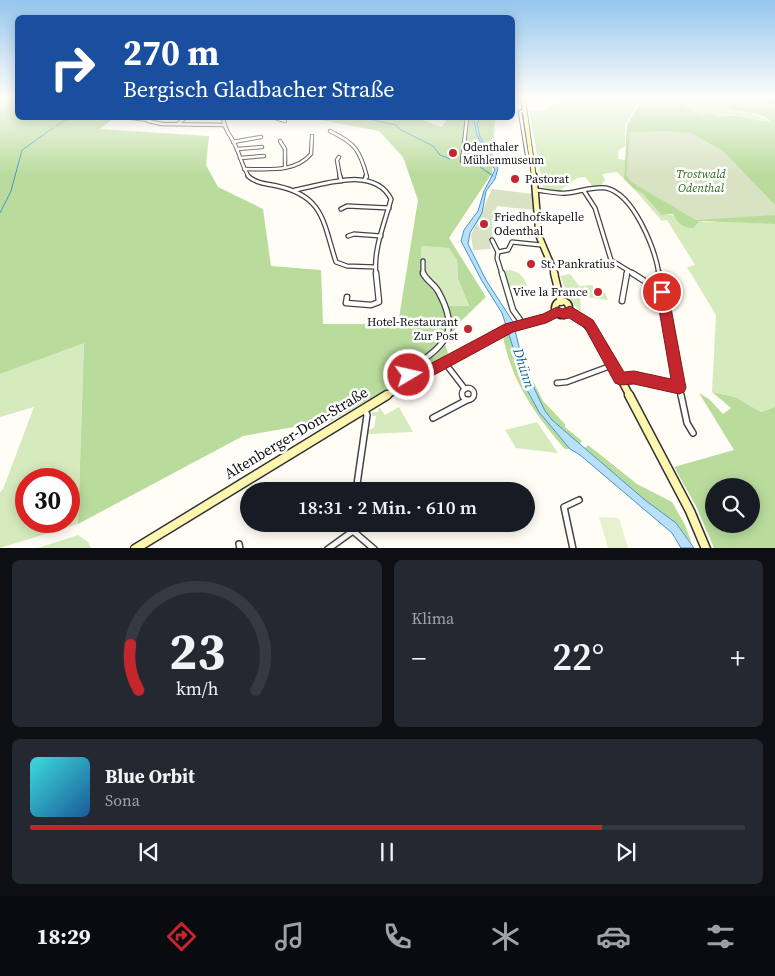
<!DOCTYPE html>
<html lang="de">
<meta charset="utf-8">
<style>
body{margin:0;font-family:"Source Serif 4",serif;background:#242831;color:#f1f3f6;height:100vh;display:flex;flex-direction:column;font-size:19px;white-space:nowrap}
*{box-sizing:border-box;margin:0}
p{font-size:16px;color:#9ea1a6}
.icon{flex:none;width:28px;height:28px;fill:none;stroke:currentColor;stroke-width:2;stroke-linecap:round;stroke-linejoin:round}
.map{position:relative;height:548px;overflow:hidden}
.panel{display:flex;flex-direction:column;gap:12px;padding:12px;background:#0d0f14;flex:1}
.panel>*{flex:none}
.guide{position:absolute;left:15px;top:15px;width:500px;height:105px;border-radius:8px;box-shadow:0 2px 12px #0003;background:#1a4fa0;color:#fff;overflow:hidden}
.tools{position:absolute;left:705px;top:478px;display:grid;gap:10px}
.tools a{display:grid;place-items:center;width:55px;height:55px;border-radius:50%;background:#171b24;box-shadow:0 2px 12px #0003;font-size:25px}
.speed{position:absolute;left:15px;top:468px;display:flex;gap:10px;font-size:25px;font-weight:700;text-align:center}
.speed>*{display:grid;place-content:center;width:65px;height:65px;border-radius:50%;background:#171b24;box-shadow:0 2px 12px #0003;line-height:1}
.speed .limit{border:8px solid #d22;background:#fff;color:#111}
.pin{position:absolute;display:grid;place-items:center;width:42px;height:42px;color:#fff;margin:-21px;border:2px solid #fff;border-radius:50%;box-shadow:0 1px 5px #0007}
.me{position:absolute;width:55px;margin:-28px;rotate:81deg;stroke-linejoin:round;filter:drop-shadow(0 0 4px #0008)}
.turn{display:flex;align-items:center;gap:18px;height:105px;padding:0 25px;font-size:22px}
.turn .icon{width:65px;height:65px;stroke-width:2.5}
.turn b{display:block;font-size:35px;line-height:42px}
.big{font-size:38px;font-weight:600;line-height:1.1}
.panel .card{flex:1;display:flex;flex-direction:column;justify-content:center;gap:8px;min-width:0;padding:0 18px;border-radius:8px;background:#242831}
.panel .dial{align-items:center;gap:0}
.dial svg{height:130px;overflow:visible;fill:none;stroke:#363941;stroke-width:7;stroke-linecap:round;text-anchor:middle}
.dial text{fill:#f1f3f6;stroke:none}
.song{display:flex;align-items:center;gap:15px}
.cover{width:60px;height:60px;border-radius:8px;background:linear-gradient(135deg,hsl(180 70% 55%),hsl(210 70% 35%))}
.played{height:5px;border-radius:2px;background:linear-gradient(90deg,#c4262e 80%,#363941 80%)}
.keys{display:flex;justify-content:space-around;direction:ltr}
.heat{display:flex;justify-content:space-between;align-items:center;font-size:28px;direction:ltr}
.panel .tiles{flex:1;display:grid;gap:12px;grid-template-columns:1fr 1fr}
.card:last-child{grid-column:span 2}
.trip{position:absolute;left:240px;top:482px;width:295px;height:50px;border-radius:25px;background:#171b24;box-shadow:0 2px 12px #0003;font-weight:600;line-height:50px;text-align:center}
.tab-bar{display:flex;height:80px;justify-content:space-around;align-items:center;background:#090b0e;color:#9ea1a6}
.tab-bar .icon{width:35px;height:35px}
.tab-bar .current{color:#c4262e}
.tab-bar b{font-size:22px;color:#f1f3f6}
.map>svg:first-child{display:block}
.green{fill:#d5ebbd;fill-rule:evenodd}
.forest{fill:#b9dc9c;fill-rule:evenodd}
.cemetery{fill:#d9e3c4}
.pitch{fill:#e6f2cf}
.water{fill:#b9e0f7;stroke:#3f96cf}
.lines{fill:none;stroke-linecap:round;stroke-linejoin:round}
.stream{stroke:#3f96cf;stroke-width:1}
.street-far3-casing{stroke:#444;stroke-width:4.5}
.street-far2-casing{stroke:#444;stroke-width:5.5}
.street-far1-casing{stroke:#444;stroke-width:7}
.street-casing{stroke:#444;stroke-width:8}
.secondary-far3-casing{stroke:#333;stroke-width:5.5}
.secondary-far2-casing{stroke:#333;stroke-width:8}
.secondary-far1-casing{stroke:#333;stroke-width:9}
.secondary-casing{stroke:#333;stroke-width:11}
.street-far3{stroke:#fff;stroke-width:2.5}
.street-far2{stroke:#fff;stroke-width:3}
.street-far1{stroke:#fff;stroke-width:4.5}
.street{stroke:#fff;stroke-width:5}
.secondary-far3{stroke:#fff6b0;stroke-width:4}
.secondary-far2{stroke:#fff6b0;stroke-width:5}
.secondary-far1{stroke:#fff6b0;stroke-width:6}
.secondary{stroke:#fff6b0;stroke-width:8}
.route{fill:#c4262e;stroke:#7f191e}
.poi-dot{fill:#c4262e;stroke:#fff;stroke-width:2}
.labels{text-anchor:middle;stroke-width:5;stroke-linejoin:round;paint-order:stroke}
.far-poi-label{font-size:11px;fill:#111;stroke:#fff;text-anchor:start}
.park-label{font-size:12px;font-style:italic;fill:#2f6b1f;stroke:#fff}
.poi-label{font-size:12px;fill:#111;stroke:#fff;text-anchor:start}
.water-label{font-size:14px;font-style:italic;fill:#1768a6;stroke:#fff}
.near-street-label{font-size:15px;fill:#111;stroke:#fff}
</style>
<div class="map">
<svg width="775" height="549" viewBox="0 0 775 549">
<rect width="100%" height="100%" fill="#fffdf5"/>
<!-- green -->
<g class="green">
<polygon points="567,98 641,98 625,125 625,146 619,150 618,159 625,160 624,179 617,172 602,174 605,180 600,187 594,188 585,177 577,178 559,191 543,188 529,110 541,111"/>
<polygon points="683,98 751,98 756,104 735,99 727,102 742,113 750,112 772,122 743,118 729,114 720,117 702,116 684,107"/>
<path d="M634 189 643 194 661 215C680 213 700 226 718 221L775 224V407L761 412 735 397 712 392 716 315 687 267 695 265 667 220 662 221Z"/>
<polygon points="421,246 449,248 457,260 458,279 469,307 440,306 436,290 422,276"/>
<path d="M507 270C518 271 524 275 527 286H508L504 273Z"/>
<path d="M570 274 579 286 592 285 594 289 603 288 608 300 580 296 581 311C568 303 566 289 560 276Z"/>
<path d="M84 342 78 524 0 548V492L3 489 34 407 0 417V374ZM26 479H69V521H26Z"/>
<polygon points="379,407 385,415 399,407 413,432 368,434 369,430 374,428 376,416 372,416 372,412 378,412"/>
<polygon points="537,422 558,453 516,448 505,430"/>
<polygon points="78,535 88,542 91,548 38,548"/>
</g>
<!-- forest -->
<g class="forest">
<path d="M0 98 17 99 18 118H114L100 129 209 136 206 165 218 187 263 209 271 266 321 270 323 324H398L418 200 403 157 379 131 311 118H417L442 127 448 118H495L492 173 449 238 486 297 460 322 445 344 448 353 442 359 413 374 407 367 406 378 319 428 311 424 243 436 78 524 84 343 0 374ZM421 246 449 248 457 260 458 279 469 306H441L436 290 422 276Z"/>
<path d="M643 98H683L684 107 702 116 709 112 720 117C734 112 755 121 771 122 761 111 743 113 730 109L727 101 735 99 755 103 751 98 775 99V224L699 221 694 228C683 228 678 224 673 214L661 215 643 194 634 189 624 179 627 125Z"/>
<path d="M510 333 526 388 539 412 570 449H565C536 416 511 381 503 336Z"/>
<polygon points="524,367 526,367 543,401 565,424 565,427 582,441 580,444 552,420 545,411"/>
<path d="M712 392 735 397 761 412 775 407V548H714L696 506 674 467 734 450 699 393 709 399 723 414 731 408ZM714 486H751V524H714Z"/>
<polygon points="588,445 637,484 672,502 685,525 692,544 676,523 645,500 585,448"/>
</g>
<!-- cemetery -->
<g class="cemetery">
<polygon points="665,131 692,133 724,152 775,205 775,215 696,220 631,182 626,175 629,144 629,132"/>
<polygon points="492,189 534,194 534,210 497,206 492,221 493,240 489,240 491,249 473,250 471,235"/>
</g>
<!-- pitch -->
<polygon class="pitch" points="599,517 619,518 628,548 608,548"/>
<!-- water -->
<polygon class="water" points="477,118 480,118 477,123 480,137 498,168 495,179 486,191 482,213 470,233 468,244 486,280 513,322 524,367 545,411 552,420 645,500 676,523 694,548 681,548 672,533 580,455 570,449 539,412 526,388 502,313 482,281 461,241 464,230 478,211 484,191 495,170 477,135 474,121"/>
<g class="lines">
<!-- stream -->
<g class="stream">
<polyline points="364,118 396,125 401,130 433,146 440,155 450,159"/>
<polyline points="56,126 68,118"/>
<polyline points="467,161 470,165 479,166 493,176"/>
<polyline points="0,213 11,191 22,150 53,128"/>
</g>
<defs>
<g id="street-far3">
<polyline points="524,110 520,112 527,155 532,158"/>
<polyline points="132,118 149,120"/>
<path d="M223 118C226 135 231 134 236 147 241 158 242 166 249 177"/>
<polyline points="276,118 285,121"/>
<polyline points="148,121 162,124 224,125"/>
<polyline points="179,123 185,118"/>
<path d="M330 131C355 143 360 150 367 177"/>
<polyline points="280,141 285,149 285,167"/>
<polyline points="233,142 261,137"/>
<polyline points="238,149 262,147"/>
<polyline points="339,157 337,160 340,177"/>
<polyline points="240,158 264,156"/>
<polyline points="462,161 467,118"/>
<path d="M244 169C267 169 295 173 311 154L312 136"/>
</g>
<g id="street-far2">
<path d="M248 176C255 183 267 184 277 186 324 196 323 222 336 262L347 266 375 267"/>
<polyline points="340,176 341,181"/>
<polyline points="365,180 366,176"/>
<path d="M295 190C324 185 374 165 391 199 385 222 373 250 376 274"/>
<path d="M536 190C546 191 557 194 567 193 579 192 593 186 606 188 634 194 655 249 659 274"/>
<polyline points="584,191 595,208 611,260 634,274"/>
<polyline points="341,209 347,206 389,208"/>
<polyline points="348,236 354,234 381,236"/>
<polyline points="492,240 498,252"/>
<polyline points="498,252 497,258 502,274"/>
<polyline points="498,252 508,250 512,242 541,245"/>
<polyline points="423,261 423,274"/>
<polyline points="626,274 627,271"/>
</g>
<g id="street-far1">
<polyline points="502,273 513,310 523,324"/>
<polyline points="632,273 662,292"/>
<polyline points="659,273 681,396"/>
<polyline points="347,297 346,303 371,305 379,302 376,273"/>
<polyline points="622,301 627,273"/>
<polyline points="445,363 465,389"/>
<polyline points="620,378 634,377 679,388"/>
<path d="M412 380 409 371C442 345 463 336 438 291 434 284 426 280 423 273"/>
<polyline points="557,383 567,382 613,365"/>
<circle cx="468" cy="394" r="6"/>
</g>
<g id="street">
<polyline points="681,395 687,423 693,433"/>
<polyline points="433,418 467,400"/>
<polyline points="356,491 367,415 365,410"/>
<polyline points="352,524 353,531 374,549"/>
<polyline points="239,544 240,549"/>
<polyline points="328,549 353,531"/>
<polyline points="573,549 564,507 579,500"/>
</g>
<polyline id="secondary-far3" points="523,98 534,177"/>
<polyline id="secondary-far2" points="534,176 539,236 555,274"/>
<g id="secondary-far1">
<polyline points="554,273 561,302"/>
<circle cx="562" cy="308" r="7"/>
<path d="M570 311C600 329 613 366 630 396"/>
<polyline points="385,396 505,329 546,318 557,312"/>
</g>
<g id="secondary">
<polyline points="629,395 690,511 706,549"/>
<polyline points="135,549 387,395"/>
</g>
</defs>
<!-- street-far3 casing -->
<use href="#street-far3" class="street-far3-casing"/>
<!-- street-far2 casing -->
<use href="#street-far2" class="street-far2-casing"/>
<!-- street-far1 casing -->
<use href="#street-far1" class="street-far1-casing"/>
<!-- street casing -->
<use href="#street" class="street-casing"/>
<!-- secondary-far3 casing -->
<use href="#secondary-far3" class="secondary-far3-casing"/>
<!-- secondary-far2 casing -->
<use href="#secondary-far2" class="secondary-far2-casing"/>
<!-- secondary-far1 casing -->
<use href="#secondary-far1" class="secondary-far1-casing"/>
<!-- secondary casing -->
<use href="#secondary" class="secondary-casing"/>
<!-- street-far3 -->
<use href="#street-far3" class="street-far3"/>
<!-- street-far2 -->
<use href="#street-far2" class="street-far2"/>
<!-- street-far1 -->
<use href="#street-far1" class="street-far1"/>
<!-- street -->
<use href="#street" class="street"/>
<!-- secondary-far3 -->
<use href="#secondary-far3" class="secondary-far3"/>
<!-- secondary-far2 -->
<use href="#secondary-far2" class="secondary-far2"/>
<!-- secondary-far1 -->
<use href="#secondary-far1" class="secondary-far1"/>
<!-- secondary -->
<use href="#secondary" class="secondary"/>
</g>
<!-- sky -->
<linearGradient id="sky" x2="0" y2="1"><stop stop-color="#95c6ee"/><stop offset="0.56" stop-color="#fffefa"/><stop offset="1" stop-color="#fffefa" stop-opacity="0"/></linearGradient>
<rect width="775" height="175" fill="url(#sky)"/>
<!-- route -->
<polygon class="route" points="662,288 666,289 668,292 686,388 684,392 679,394 634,384 620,385 615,383 585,328 569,318 564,319 558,317 546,323 513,332 412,387 407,385 402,375 404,370 409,369 415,372 505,324 543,314 557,307 563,309 570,306 593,320 624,372 634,371 671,379 656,292 658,289"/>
<!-- markers -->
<g class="poi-dot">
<circle cx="453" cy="153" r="5"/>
<circle cx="515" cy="179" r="5"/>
<circle cx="484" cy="224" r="5"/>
<circle cx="531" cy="264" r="5"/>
<circle cx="598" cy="292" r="5"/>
<circle cx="468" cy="329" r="5"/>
</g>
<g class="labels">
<!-- far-poi labels -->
<g class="far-poi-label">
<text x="463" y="151">Odenthaler<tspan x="463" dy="13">Mühlenmuseum</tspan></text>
</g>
<!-- park labels -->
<g class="park-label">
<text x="701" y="178">Trostwald<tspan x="701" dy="14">Odenthal</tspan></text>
</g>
<!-- poi labels -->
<g class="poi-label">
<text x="525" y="183">Pastorat</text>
<text x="494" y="221">Friedhofskapelle<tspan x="494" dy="14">Odenthal</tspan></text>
<text x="541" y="268">St. Pankratius</text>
<text x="588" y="296" text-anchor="end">Vive la France</text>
<text x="458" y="326" text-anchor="end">Hotel-Restaurant<tspan x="458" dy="14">Zur Post</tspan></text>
</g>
<!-- water labels -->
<g class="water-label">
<text transform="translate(524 368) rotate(72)" y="5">Dhünn</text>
</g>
<!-- near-street labels -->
<g class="near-street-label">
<text transform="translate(296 433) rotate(-31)" y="5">Altenberger-Dom-Straße</text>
</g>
</g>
</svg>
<div class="tools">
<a><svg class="icon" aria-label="search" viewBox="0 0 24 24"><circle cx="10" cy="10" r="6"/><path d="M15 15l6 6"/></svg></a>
</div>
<div class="speed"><div class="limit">30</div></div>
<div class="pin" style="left:662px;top:292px;background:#d93025"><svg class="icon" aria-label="arrive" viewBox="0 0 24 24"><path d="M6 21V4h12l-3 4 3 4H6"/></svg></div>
<svg class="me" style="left:409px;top:375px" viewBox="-20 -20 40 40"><circle r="17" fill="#c4262e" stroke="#fff" stroke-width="3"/><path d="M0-11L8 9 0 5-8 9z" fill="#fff"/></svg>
<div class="trip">18:31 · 2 Min. · 610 m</div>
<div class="guide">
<div class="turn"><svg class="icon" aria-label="right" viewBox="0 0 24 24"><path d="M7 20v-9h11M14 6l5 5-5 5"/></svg><div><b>270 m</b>Bergisch Gladbacher Straße</div></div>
</div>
</div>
<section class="panel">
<div class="tiles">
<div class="card dial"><svg viewBox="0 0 100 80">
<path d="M14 69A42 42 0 1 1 86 69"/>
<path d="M14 69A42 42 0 0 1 9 41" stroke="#c4262e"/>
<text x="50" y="56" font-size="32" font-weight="700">23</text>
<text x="50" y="72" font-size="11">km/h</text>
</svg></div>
<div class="card"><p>Klima</p>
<div class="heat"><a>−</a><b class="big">22°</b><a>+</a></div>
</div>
<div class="card">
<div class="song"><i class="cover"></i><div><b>Blue Orbit</b><p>Sona</p></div></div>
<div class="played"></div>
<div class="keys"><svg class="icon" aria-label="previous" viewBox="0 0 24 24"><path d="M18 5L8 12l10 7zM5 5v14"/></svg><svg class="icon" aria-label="pause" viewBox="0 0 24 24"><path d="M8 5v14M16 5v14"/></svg><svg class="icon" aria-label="next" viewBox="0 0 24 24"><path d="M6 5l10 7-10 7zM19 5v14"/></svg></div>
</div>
</div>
</section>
<nav class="tab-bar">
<b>18:29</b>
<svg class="icon current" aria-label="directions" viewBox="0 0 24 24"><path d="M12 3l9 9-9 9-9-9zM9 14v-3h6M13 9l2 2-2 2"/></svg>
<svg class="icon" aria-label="music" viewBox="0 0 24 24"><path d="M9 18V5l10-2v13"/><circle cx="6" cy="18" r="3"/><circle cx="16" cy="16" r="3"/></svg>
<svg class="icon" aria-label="phone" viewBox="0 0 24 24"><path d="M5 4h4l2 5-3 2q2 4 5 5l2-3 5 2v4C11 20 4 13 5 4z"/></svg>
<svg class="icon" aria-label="climate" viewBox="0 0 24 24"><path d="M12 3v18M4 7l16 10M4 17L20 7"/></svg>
<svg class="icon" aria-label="car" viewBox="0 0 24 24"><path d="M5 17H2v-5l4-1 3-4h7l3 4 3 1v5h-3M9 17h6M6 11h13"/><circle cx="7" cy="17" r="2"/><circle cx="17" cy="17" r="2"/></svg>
<svg class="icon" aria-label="filters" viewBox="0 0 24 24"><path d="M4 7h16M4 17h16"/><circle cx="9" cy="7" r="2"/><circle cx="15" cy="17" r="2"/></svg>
</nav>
